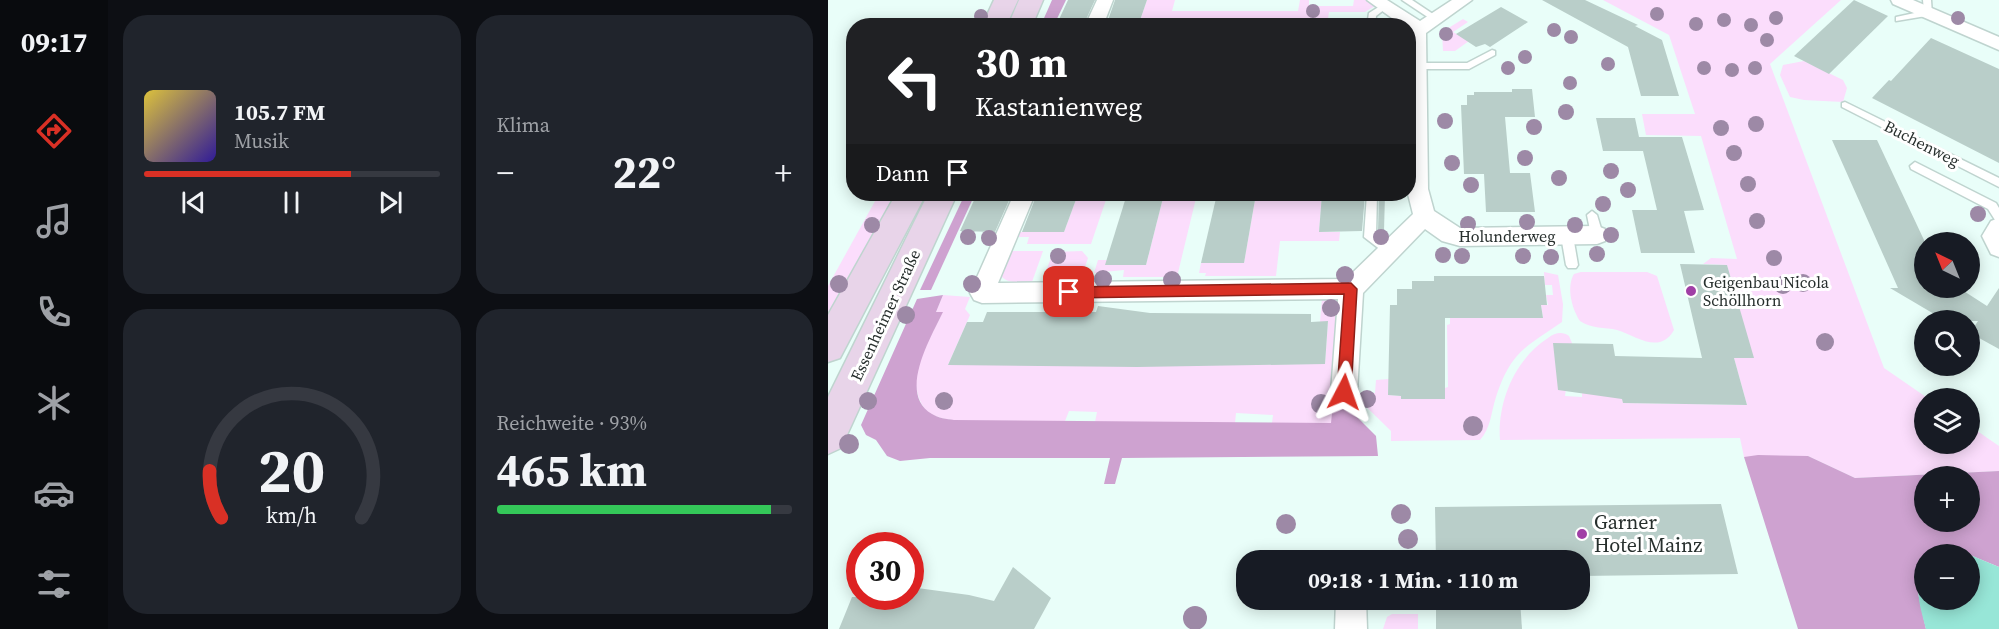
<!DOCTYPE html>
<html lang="de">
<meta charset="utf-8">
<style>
body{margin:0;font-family:"Source Serif 4",serif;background:#20242c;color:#f1f3f6;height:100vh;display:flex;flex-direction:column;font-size:22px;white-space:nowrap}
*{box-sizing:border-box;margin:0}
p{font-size:20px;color:#9ea1a6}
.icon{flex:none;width:33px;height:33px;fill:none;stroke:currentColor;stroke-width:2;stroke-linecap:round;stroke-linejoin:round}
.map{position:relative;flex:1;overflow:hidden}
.side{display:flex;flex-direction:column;gap:15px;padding:15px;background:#0d0f14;width:720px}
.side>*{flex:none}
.hud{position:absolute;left:18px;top:18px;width:570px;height:183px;border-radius:24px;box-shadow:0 3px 15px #0003;background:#202124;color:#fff;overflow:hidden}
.needle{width:39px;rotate:317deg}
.fabs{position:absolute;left:1086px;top:232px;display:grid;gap:12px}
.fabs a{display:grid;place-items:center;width:66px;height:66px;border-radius:50%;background:#171b24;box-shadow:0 3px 15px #0003;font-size:30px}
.speed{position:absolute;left:18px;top:532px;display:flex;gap:12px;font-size:30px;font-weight:700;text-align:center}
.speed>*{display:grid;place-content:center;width:78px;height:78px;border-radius:50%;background:#171b24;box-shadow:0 3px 15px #0003;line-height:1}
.speed .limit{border:9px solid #d22;background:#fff;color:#111}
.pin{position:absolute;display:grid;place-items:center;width:51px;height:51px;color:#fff;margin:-26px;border-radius:12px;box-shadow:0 3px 9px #0006}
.me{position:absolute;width:66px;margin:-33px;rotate:4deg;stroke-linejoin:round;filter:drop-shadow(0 0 4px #0008)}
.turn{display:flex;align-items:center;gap:21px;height:126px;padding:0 30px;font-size:27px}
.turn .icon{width:78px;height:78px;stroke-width:2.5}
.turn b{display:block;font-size:42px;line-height:51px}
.then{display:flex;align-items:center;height:57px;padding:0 30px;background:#0003;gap:12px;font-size:22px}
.big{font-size:45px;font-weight:700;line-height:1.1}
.side .widget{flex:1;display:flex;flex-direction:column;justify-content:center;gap:9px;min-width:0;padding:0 21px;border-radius:24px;background:#20242c}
.side .dial{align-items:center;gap:0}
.dial svg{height:156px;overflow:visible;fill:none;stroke:#363941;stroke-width:7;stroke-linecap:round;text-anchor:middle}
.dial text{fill:#f1f3f6;stroke:none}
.song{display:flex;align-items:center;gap:18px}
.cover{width:72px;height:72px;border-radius:9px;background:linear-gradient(135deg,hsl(50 70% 55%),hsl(250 70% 35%))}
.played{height:6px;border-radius:3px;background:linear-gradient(90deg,#d93025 70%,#363941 70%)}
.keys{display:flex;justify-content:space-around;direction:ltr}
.heat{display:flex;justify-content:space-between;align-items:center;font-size:33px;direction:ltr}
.charge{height:9px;border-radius:4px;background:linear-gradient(90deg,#34c759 93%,#363941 0)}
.side .tiles{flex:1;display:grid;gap:15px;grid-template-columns:repeat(2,1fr)}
.trip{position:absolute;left:408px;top:550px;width:354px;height:60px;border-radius:24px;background:#171b24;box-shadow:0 3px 15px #0003;font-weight:700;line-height:60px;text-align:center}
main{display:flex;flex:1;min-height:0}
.dock{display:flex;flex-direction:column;width:108px;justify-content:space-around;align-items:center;background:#090b0e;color:#9ea1a6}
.dock .icon{width:42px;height:42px}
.dock .active{color:#d93025}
.dock b{font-size:27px;color:#f1f3f6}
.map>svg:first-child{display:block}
.green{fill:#fbddfc}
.forest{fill:#cea2d0;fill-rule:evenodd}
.water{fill:#97e6d7}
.building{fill:#b9cec9}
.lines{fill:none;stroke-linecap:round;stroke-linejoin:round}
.lane-casing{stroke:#bfd4cf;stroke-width:3}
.street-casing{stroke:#bfd4cf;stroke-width:3}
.secondary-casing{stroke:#bfd4cf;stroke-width:3}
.lane{fill:#fff;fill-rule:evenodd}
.street{fill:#fff;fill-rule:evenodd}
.secondary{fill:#e8d4e9;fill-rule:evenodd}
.tree{fill:#9d89a6}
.route{fill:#d93025;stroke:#8d1f18;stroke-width:1.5}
.poi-dot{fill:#a03fa6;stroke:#fff;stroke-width:2}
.labels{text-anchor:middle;stroke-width:6;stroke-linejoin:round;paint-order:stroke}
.street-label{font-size:16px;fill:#272f2d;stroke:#fff}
.poi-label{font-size:16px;fill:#272f2d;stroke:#fff;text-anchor:start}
.near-poi-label{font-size:20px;fill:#272f2d;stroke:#fff;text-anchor:start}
</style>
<main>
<nav class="dock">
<b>09:17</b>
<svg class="icon active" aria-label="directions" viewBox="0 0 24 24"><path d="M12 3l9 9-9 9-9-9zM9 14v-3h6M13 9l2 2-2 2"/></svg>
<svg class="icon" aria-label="music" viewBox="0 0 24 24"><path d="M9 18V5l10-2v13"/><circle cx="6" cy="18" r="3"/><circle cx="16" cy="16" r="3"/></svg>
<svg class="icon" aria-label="phone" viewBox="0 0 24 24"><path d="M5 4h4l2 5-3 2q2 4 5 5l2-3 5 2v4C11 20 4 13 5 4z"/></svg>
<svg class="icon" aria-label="climate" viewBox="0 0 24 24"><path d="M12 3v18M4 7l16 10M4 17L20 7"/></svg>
<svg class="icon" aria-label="car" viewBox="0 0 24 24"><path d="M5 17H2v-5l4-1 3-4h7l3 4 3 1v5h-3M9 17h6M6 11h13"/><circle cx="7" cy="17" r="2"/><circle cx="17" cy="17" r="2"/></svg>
<svg class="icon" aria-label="filters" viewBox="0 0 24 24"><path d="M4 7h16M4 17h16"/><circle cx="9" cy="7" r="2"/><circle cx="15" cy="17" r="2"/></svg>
</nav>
<section class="side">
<div class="tiles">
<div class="widget">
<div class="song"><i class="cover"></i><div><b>105.7 FM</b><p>Musik</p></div></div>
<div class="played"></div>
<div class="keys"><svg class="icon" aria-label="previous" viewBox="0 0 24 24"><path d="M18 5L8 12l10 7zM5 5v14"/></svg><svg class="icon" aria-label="pause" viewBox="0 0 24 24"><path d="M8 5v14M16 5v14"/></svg><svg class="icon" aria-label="next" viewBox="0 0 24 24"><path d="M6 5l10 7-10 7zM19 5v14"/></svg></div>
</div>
<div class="widget"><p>Klima</p>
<div class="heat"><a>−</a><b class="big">22°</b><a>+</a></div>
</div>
<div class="widget dial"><svg viewBox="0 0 100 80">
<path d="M14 69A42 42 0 1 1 86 69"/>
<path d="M14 69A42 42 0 0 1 8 45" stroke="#d93025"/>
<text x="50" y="56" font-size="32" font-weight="700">20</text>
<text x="50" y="72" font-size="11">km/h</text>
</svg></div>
<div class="widget"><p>Reichweite · 93%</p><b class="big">465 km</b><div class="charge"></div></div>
</div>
</section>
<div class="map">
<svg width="1171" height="629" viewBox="0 0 1171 629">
<rect width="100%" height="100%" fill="#e9fef9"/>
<!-- green -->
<g class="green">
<polygon points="319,0 347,0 344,11 470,11 472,0 481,0 481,6 525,6 526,0 538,0 547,6 537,12 501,12 499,25 310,26"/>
<path d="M775 0H1013L942 64 1056 368 1101 399H1096V444H1142V426L1171 446V471L1027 478 980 456 916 457 912 438 672 440C669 402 687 359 720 338 727 333 734 331 741 336L744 343 737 396 754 397V393L793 390 795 403 919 405 906 358H925L899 265 875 264 883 258 909 259 873 136 818 135 814 114H867L841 35Z"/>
<polygon points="635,19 640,22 625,32 641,41 627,51 615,51 614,32"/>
<polygon points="976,61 1015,80 1019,88 1015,102 976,100 962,97 952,75 955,65"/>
<polygon points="51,194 69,194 0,322 0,286"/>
<polygon points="250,194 280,194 263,244 199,244 201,237 184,237 191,232 236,232"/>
<polygon points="336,194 369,194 349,277 295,277 296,270 266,273 270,260 279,260 278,265 318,265"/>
<polygon points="428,194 494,194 491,232 512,232 511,241 452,241 448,276 377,276 378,273 371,273 373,263 416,263"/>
<path d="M178 251H215L204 282C191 282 178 285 171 273Z"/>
<polygon points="254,251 260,258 254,276 243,282 219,282 216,277 225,252"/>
<path d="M716 272 730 275 735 304 734 322C698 347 683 351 668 397 663 412 663 428 652 440L563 441V431L524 393H547L548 380 561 379 560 395 573 396 574 399H617V388L620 387 619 325 622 324V316L715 317 713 305H720L718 295H725L724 285H717Z"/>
<path d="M753 272H819L829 276 846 330C832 355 808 336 789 330 777 327 763 329 752 321 744 309 738 287 746 274Z"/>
<path d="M115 295 142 297 137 309 142 315 120 365 497 364 500 322H492L494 298H513L504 423H444L445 415 408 413 407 423 267 422 269 412 241 411 237 421C210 421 124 427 103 414 92 408 87 390 88 377 90 356 105 333 114 313L108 312Z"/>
<polygon points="564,614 590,614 590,629 555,629 559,617"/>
</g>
<!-- forest -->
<g class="forest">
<polygon points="224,0 238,0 226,25 213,25"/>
<polygon points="137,194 147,194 103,290 92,290"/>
<path d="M115 295 108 312H115C103 337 69 394 104 414 110 418 119 419 126 420L503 423 506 394 548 436 550 456 294 458 287 484H276L282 458H102L72 461 59 456 48 440 38 435 33 425 89 299Z"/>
<path d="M930 455 980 456 1027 478 1171 471V567L1142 555H1096V569L1091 579 1090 593 1098 629H970L916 457ZM1096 477H1142V522H1096Z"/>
</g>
<!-- water -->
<path class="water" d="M1142 555 1171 567V629H1098C1093 609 1085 588 1096 569V600H1142Z"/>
<!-- building -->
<g class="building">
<polygon points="240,0 267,0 255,26 228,26"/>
<polygon points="287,0 319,0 310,26 278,26"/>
<polygon points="714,0 757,0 810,25 807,26 834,40 851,96 813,96 800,47"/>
<polygon points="1026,0 1060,16 1001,74 966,56"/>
<polygon points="673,7 700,22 662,47 657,44 648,47 628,34"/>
<polygon points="1103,38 1171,69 1171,163 1044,98 1061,80 1063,81"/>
<polygon points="684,89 704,89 707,117 677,117 682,173 702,173 707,212 658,212 656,174 636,174 633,105 639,105 639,95 646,95 646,92 684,92"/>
<polygon points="768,118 807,118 811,137 854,137 876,210 856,211 867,253 813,253 804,210 829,210 815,151 775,151"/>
<polygon points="1004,140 1049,140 1096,240 1096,288 1131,288 1159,306 1171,288 1171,349 1142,333 1150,321 1118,321 1062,288 1070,288"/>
<polygon points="209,194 250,194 236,232 194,232"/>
<polygon points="299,194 336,194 318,265 277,265"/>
<polygon points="389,194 428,194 416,263 373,263"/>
<polygon points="494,194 537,194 534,231 491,232"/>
<polygon points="551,194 557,194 556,231 550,231"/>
<polygon points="148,196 183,196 167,232 132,231"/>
<polygon points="852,264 899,265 926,358 906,358 919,405 795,403 794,399 730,390 725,343 785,344 787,356 874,358"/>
<polygon points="606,276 716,276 719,305 713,305 715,318 617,318 617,399 573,399 573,396 560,395 562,305 569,305 569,289 584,289 584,281 606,281"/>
<polygon points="270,306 322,313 483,314 483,322 500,321 497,364 309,367 120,365 139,322 155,322 159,312 268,312"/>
<polygon points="893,504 910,574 752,576 752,561 608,561 607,507"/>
<polygon points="185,567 223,598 206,629 11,629 24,597 82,597 82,587 141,595 166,601"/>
<polygon points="608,600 692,600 694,629 608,629"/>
</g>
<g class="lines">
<defs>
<g id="lane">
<polygon points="574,0 584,0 611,18 607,21 604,20"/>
<polygon points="1095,0 1103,0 1104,15 1068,21 1068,17 1096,11"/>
<polygon points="557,3 561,6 548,16 547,26 539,26 541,13"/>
<polygon points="664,50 667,51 667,55 641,69 588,69 583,66 588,63 639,63"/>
<polygon points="1017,102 1171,178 1171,187 1014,107 1014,103"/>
<polygon points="1087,162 1168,203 1171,208 1171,221 1167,220 1160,209 1083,169 1082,166"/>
<polygon points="539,194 549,194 548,235 566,248 568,251 566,254 558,254 536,237"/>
<polygon points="764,211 769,215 775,235 769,239 763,235 759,215"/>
<polygon points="739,232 745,236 750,265 748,268 740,268 738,265 733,236"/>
</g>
<g id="street">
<polygon points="269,0 285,0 275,26 257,26"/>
<polygon points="539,0 559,0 592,21 624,0 644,0 598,33 600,189 606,211 632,228 769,226 777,229 780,235 777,241 769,244 632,246 614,241 597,229 535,293 529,392 525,400 516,404 507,400 503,392 510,299 154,303 146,300 142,293 186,194 207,194 170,283 518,279 585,214 580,194 580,26 575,26"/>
<polygon points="1063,0 1085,0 1171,37 1171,50 1065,4"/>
<polygon points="1171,218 1171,257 1163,254 1154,236 1163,221"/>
<polygon points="508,600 538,600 539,629 507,629"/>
</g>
<g id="secondary">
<polygon points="166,0 190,0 178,26 154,26"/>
<polygon points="191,0 215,0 204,26 180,26"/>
<polygon points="68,194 98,194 12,358 0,362 0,315"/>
<polygon points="100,194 129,194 13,448 0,454 0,397"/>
</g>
</defs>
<!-- lane casing -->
<use href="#lane" class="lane-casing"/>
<!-- street casing -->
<use href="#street" class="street-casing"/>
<!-- secondary casing -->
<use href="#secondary" class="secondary-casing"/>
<!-- lane -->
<use href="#lane" class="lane"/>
<!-- street -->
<use href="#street" class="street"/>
<!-- secondary -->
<use href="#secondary" class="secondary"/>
</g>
<!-- trees -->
<g class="tree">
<circle cx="485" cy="11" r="7"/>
<circle cx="829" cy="14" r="7"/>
<circle cx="153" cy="16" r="7"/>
<circle cx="948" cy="18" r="7"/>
<circle cx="1130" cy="18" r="7"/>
<circle cx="896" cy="20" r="7"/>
<circle cx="868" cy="24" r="7"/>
<circle cx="923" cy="25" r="7"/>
<circle cx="726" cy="30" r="7"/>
<circle cx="618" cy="34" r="7"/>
<circle cx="743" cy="37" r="7"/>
<circle cx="939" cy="40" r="7"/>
<circle cx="697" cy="57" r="7"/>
<circle cx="780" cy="64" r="7"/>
<circle cx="680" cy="68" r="7"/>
<circle cx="876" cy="68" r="7"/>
<circle cx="927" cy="68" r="7"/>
<circle cx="904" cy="70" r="7"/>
<circle cx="742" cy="83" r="7"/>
<circle cx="738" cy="112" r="8"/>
<circle cx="617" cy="121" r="8"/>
<circle cx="928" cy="124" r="8"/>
<circle cx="706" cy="127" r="8"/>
<circle cx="893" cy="128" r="8"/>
<circle cx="906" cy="153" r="8"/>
<circle cx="697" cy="158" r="8"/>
<circle cx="624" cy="163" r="8"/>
<circle cx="783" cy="171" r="8"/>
<circle cx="731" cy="178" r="8"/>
<circle cx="920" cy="184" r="8"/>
<circle cx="643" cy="185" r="8"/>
<circle cx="800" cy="190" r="8"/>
<circle cx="775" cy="204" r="8"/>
<circle cx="1150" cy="214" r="8"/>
<circle cx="929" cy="221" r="8"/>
<circle cx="699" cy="222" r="8"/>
<circle cx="640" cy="224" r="8"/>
<circle cx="44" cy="225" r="8"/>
<circle cx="747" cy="225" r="8"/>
<circle cx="783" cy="235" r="8"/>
<circle cx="140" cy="237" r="8"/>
<circle cx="553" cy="237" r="8"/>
<circle cx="161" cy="238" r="8"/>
<circle cx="769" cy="254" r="8"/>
<circle cx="615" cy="255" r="8"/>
<circle cx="230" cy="256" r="8"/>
<circle cx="634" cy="256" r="8"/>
<circle cx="695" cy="256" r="8"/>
<circle cx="723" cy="257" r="8"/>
<circle cx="946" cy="258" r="8"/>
<circle cx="517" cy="275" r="9"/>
<circle cx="275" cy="279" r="9"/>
<circle cx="344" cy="280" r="9"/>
<circle cx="975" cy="283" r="9"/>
<circle cx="11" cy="284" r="9"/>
<circle cx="144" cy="284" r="9"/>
<circle cx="955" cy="285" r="9"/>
<circle cx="503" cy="308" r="9"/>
<circle cx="78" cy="315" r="9"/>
<circle cx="997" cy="342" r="9"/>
<circle cx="539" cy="399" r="9"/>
<circle cx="40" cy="401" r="9"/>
<circle cx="116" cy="401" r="9"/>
<circle cx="493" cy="404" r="10"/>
<circle cx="645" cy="426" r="10"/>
<circle cx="21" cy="444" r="10"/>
<circle cx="573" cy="514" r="10"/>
<circle cx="458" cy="524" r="10"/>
<circle cx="580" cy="539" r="10"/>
<circle cx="367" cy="618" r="12"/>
</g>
<!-- route -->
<polygon class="route" points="523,283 529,289 523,392 516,399 509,392 516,294 241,298 234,292 241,287"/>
<!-- markers -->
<g class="poi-dot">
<circle cx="863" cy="291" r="6"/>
<circle cx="754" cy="534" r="6"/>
</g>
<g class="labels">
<!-- street labels -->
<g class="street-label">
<text transform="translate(1094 143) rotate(27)" y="6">Buchenweg</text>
<text x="679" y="242">Holunderweg</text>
<text transform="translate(57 315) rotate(-65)" y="6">Essenheimer Straße</text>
</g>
<!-- poi labels -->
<g class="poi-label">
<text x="875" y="288">Geigenbau Nicola<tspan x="875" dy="18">Schöllhorn</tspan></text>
</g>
<!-- near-poi labels -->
<g class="near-poi-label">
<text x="766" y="529">Garner<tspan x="766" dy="23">Hotel Mainz</tspan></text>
</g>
</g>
</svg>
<div class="fabs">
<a><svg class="needle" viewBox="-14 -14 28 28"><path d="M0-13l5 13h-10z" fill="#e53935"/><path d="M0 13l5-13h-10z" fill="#9ea1a6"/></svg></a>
<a><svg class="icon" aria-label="search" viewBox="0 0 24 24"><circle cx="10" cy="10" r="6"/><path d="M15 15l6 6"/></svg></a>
<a><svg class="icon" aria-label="layers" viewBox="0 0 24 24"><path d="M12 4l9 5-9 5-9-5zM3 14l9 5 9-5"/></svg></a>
<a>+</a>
<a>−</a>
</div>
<div class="speed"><div class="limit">30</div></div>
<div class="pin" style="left:241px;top:292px;background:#d93025"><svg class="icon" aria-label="arrive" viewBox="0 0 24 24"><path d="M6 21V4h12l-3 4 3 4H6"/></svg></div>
<svg class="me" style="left:516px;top:392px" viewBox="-20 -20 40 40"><path d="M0-17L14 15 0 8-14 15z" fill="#d93025" stroke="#fff" stroke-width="4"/></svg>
<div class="trip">09:18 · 1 Min. · 110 m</div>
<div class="hud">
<div class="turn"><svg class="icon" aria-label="left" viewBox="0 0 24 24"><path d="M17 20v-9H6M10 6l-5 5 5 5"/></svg><div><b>30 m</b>Kastanienweg</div></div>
<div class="then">Dann<svg class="icon" aria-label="arrive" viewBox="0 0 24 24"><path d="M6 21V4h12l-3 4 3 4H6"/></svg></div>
</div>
</div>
</main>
